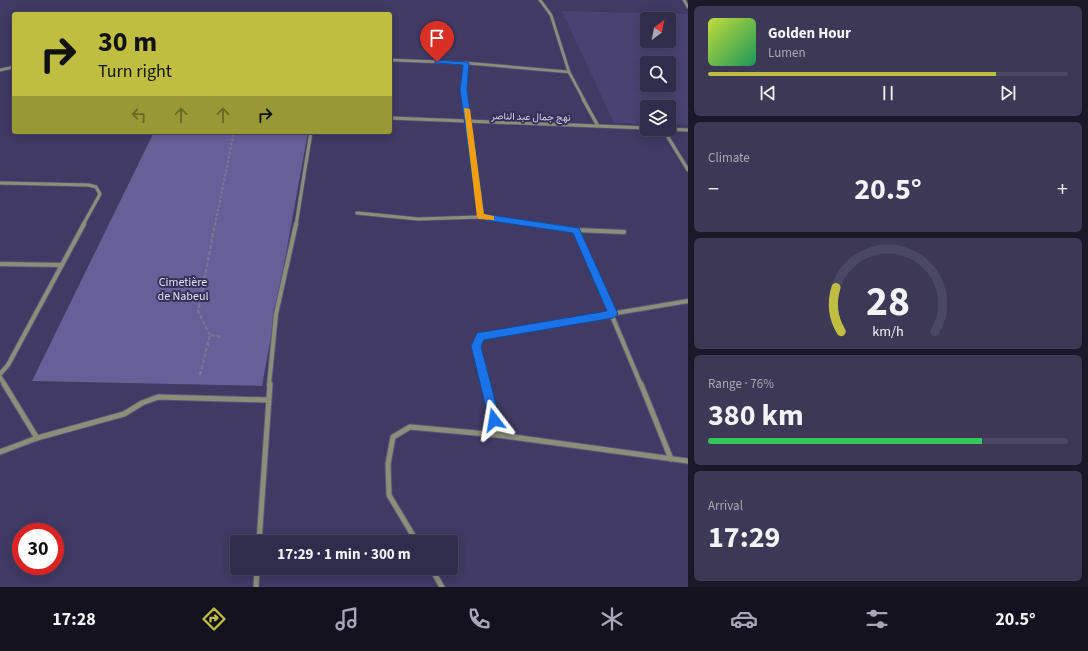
<!DOCTYPE html>
<meta charset="utf-8">
<style>
body{margin:0;font-family:"Source Sans 3",Vazirmatn,sans-serif;background:#3c3855;color:#f1f3f6;height:100vh;display:flex;flex-direction:column;font-size:15px;white-space:nowrap}
*{box-sizing:border-box;margin:0}
p{font-size:13px;color:#a8a7b5}
.icon{flex:none;width:22px;height:22px;fill:none;stroke:currentColor;stroke-width:2;stroke-linecap:round;stroke-linejoin:round}
.map{position:relative;flex:1;overflow:hidden}
.drawer{display:flex;flex-direction:column;gap:6px;padding:6px;background:#1a1829;width:400px}
.drawer>*{flex:none}
.banner{position:absolute;left:12px;top:12px;width:380px;height:122px;border-radius:4px;box-shadow:0 2px 10px #0003,0 0 0 1px #4b4863;background:#bfbe41;color:#111;overflow:hidden}
.needle{width:26px;rotate:32deg}
.tools{position:absolute;left:640px;top:12px;display:grid;gap:8px}
.tools a{display:grid;place-items:center;width:36px;height:36px;border-radius:4px;background:#302c4b;box-shadow:0 2px 10px #0003,0 0 0 1px #4b4863;font-size:20px}
.speed{position:absolute;left:12px;top:523px;display:flex;gap:8px;font-size:20px;font-weight:700;text-align:center}
.speed>*{display:grid;place-content:center;width:52px;height:52px;border-radius:50%;background:#302c4b;box-shadow:0 2px 10px #0003,0 0 0 1px #4b4863;line-height:1}
.speed .limit{border:6px solid #d22;background:#fff;color:#111}
.pin{position:absolute;display:grid;place-items:center;width:34px;height:34px;color:#fff;margin:-41px -17px;border-radius:50% 50% 50% 0;rotate:-45deg;box-shadow:0 0 4px #0007}
.pin .icon{rotate:45deg}
.me{position:absolute;width:44px;margin:-22px;rotate:346deg;stroke-linejoin:round;filter:drop-shadow(0 0 3px #0008)}
.turn{display:flex;align-items:center;gap:14px;height:84px;padding:0 20px;font-size:18px}
.turn .icon{width:52px;height:52px;stroke-width:2.5}
.turn b{display:block;font-size:28px;line-height:34px}
.lanes{display:flex;align-items:center;height:38px;padding:0 20px;background:#0003;justify-content:center;gap:20px;direction:ltr}
.lanes .off{opacity:.35}
.big{font-size:30px;font-weight:700;line-height:1.1}
.drawer .widget{flex:1;display:flex;flex-direction:column;justify-content:center;gap:6px;min-width:0;padding:0 14px;border-radius:6px;background:#3c3855}
.drawer .dial{align-items:center;gap:0}
.dial svg{height:104px;overflow:visible;fill:none;stroke:#4b4863;stroke-width:7;stroke-linecap:round;text-anchor:middle}
.dial text{fill:#f1f3f6;stroke:none}
.song{display:flex;align-items:center;gap:12px}
.cover{width:48px;height:48px;border-radius:6px;background:linear-gradient(135deg,hsl(70 70% 55%),hsl(150 70% 35%))}
.played{height:4px;border-radius:2px;background:linear-gradient(90deg,#bfbe41 80%,#4b4863 80%)}
.keys{display:flex;justify-content:space-around;direction:ltr}
.heat{display:flex;justify-content:space-between;align-items:center;font-size:22px;direction:ltr}
.charge{height:6px;border-radius:3px;background:linear-gradient(90deg,#34c759 76%,#4b4863 0)}
.trip{position:absolute;left:230px;top:535px;width:228px;height:40px;border-radius:4px;background:#302c4b;box-shadow:0 2px 10px #0003,0 0 0 1px #4b4863;font-weight:700;line-height:40px;text-align:center}
.tabs{display:flex;height:64px;justify-content:space-around;align-items:center;background:#13121e;color:#a8a7b5}
.tabs .icon{width:28px;height:28px}
.tabs .on{color:#bfbe41}
.tabs b{font-size:18px;color:#f1f3f6}
main{display:flex;flex:1;min-height:0}
.map>svg:first-child{display:block}
.built{fill:#494273;fill-rule:evenodd}
.green{fill:#675f98}
.lines{fill:none;stroke-linecap:round;stroke-linejoin:round}
.street-far3-casing{stroke:#5b567d;stroke-width:4}
.street-far2-casing{stroke:#5b567d;stroke-width:4.5}
.street-far1-casing{stroke:#5b567d;stroke-width:6}
.street-casing{stroke:#5b567d;stroke-width:7}
.path-far1{stroke:#787498;stroke-width:2;stroke-dasharray:3 1.5;stroke-linecap:butt}
.path{stroke:#787498;stroke-width:2.5;stroke-dasharray:4 2;stroke-linecap:butt}
.street-far3{stroke:#8d8e78;stroke-width:2.5}
.street-far2{stroke:#8d8e78;stroke-width:3}
.street-far1{stroke:#8d8e78;stroke-width:4}
.street{stroke:#8d8e78;stroke-width:5}
.route{fill:#1a73e8;stroke:#114b97}
.slow{fill:#f59e0b}
.labels{text-anchor:middle;stroke-width:4;stroke-linejoin:round;paint-order:stroke}
.far-street-label{font-size:10px;fill:#d6d4ee;stroke:#363059}
.park-label{font-size:12px;fill:#e0dff4;stroke:#363059}
</style>
<main>
<div class="map">
<svg width="688" height="587" viewBox="0 0 688 587">
<rect width="100%" height="100%" fill="#403a64"/>
<!-- built -->
<path class="built" d="M562 11 688 14V125L669 124V107H647V124L614 123ZM647 19H669V41H647ZM647 63H669V85H647Z"/>
<!-- green -->
<polygon class="green" points="154,132 308,132 262,386 32,381"/>
<g class="lines">
<defs>
<g id="street-far3">
<polyline points="540,0 551,15 569,72"/>
<polyline points="684,0 688,7"/>
<polyline points="390,60 466,63 569,72 584,100"/>
<polyline points="0,70 14,67"/>
<polyline points="465,100 464,90 466,63"/>
</g>
<g id="street-far2">
<polyline points="465,99 481,217"/>
<polyline points="583,99 598,126"/>
<polyline points="390,118 647,128"/>
<polyline points="663,129 688,170"/>
<polyline points="665,129 688,130"/>
<polyline points="0,183 89,185 96,187 100,194 83,225"/>
<polyline points="357,213 418,219 481,217 541,225"/>
<polyline points="296,225 311,132"/>
</g>
<g id="street-far1">
<polyline points="534,224 576,230 624,232"/>
<polyline points="576,230 641,385"/>
<polyline points="0,264 62,265"/>
<polyline points="0,374 8,365 84,224"/>
<polyline points="0,377 5,385"/>
<polyline points="269,385 276,314 296,224"/>
<polyline points="486,385 476,346 480,336 688,301"/>
</g>
<g id="street">
<polyline points="4,384 37,438"/>
<polyline points="641,384 671,459"/>
<polyline points="498,435 688,461"/>
<polyline points="0,452 37,438 124,414 142,403 158,397 268,400"/>
<polyline points="259,542 270,384"/>
<polyline points="417,542 389,495 388,464 393,437 410,427 498,435 485,384"/>
<polyline points="431,568 442,587"/>
<polyline points="256,587 257,568"/>
</g>
</defs>
<!-- street-far3 casing -->
<use href="#street-far3" class="street-far3-casing"/>
<!-- street-far2 casing -->
<use href="#street-far2" class="street-far2-casing"/>
<!-- street-far1 casing -->
<use href="#street-far1" class="street-far1-casing"/>
<!-- street casing -->
<use href="#street" class="street-casing"/>
<!-- path-far1 -->
<polyline class="path-far1" points="215,225 234,132"/>
<!-- path -->
<g class="path">
<polyline points="210,335 198,311 215,224"/>
<polyline points="200,375 210,335 223,337"/>
</g>
<!-- street-far3 -->
<use href="#street-far3" class="street-far3"/>
<!-- street-far2 -->
<use href="#street-far2" class="street-far2"/>
<!-- street-far1 -->
<use href="#street-far1" class="street-far1"/>
<!-- street -->
<use href="#street" class="street"/>
</g>
<!-- route -->
<polygon class="route" points="435,60 466,62 469,63 467,90 484,214 579,228 618,314 613,318 484,340 481,346 500,420 498,424 494,425 490,424 489,420 471,346 477,333 607,311 573,233 478,219 460,90 463,65 437,63 435,63"/>
<!-- slow -->
<polygon class="slow" points="464,108 470,109 484,214 494,216 494,220 478,219 477,217"/>
<g class="labels">
<!-- far-street labels -->
<g class="far-street-label">
<text transform="translate(531 116) rotate(1)" y="4">نهج جمال عبد الناصر</text>
</g>
<!-- park labels -->
<g class="park-label">
<text x="183" y="286">Cimetière<tspan x="183" dy="14">de Nabeul</tspan></text>
</g>
</g>
</svg>
<div class="tools">
<a><svg class="needle" viewBox="-14 -14 28 28"><path d="M0-13l5 13h-10z" fill="#e53935"/><path d="M0 13l5-13h-10z" fill="#a8a7b5"/></svg></a>
<a><svg class="icon" aria-label="search" viewBox="0 0 24 24"><circle cx="10" cy="10" r="6"/><path d="M15 15l6 6"/></svg></a>
<a><svg class="icon" aria-label="layers" viewBox="0 0 24 24"><path d="M12 4l9 5-9 5-9-5zM3 14l9 5 9-5"/></svg></a>
</div>
<div class="speed"><div class="limit">30</div></div>
<div class="pin" style="left:437px;top:62px;background:#d93025"><svg class="icon" aria-label="arrive" viewBox="0 0 24 24"><path d="M6 21V4h12l-3 4 3 4H6"/></svg></div>
<svg class="me" style="left:494px;top:420px" viewBox="-20 -20 40 40"><path d="M0-17L14 15 0 8-14 15z" fill="#1a73e8" stroke="#fff" stroke-width="4"/></svg>
<div class="trip">17:29 · 1 min · 300 m</div>
<div class="banner">
<div class="turn"><svg class="icon" aria-label="right" viewBox="0 0 24 24"><path d="M7 20v-9h11M14 6l5 5-5 5"/></svg><div><b>30 m</b>Turn right</div></div>
<div class="lanes"><svg class="icon off" aria-label="left" viewBox="0 0 24 24"><path d="M17 20v-9H6M10 6l-5 5 5 5"/></svg><svg class="icon off" aria-label="ahead" viewBox="0 0 24 24"><path d="M12 20V5M6 11l6-6 6 6"/></svg><svg class="icon off" aria-label="ahead" viewBox="0 0 24 24"><path d="M12 20V5M6 11l6-6 6 6"/></svg><svg class="icon" aria-label="right" viewBox="0 0 24 24"><path d="M7 20v-9h11M14 6l5 5-5 5"/></svg></div>
</div>
</div>
<section class="drawer">
<div class="widget">
<div class="song"><i class="cover"></i><div><b>Golden Hour</b><p>Lumen</p></div></div>
<div class="played"></div>
<div class="keys"><svg class="icon" aria-label="previous" viewBox="0 0 24 24"><path d="M18 5L8 12l10 7zM5 5v14"/></svg><svg class="icon" aria-label="pause" viewBox="0 0 24 24"><path d="M8 5v14M16 5v14"/></svg><svg class="icon" aria-label="next" viewBox="0 0 24 24"><path d="M6 5l10 7-10 7zM19 5v14"/></svg></div>
</div>
<div class="widget"><p>Climate</p>
<div class="heat"><a>−</a><b class="big">20.5°</b><a>+</a></div>
</div>
<div class="widget dial"><svg viewBox="0 0 100 80">
<path d="M14 69A42 42 0 1 1 86 69"/>
<path d="M14 69A42 42 0 0 1 10 35" stroke="#bfbe41"/>
<text x="50" y="56" font-size="32" font-weight="700">28</text>
<text x="50" y="72" font-size="11">km/h</text>
</svg></div>
<div class="widget"><p>Range · 76%</p><b class="big">380 km</b><div class="charge"></div></div>
<div class="widget"><p>Arrival</p><b class="big">17:29</b></div>
</section>
</main>
<nav class="tabs">
<b>17:28</b>
<svg class="icon on" aria-label="directions" viewBox="0 0 24 24"><path d="M12 3l9 9-9 9-9-9zM9 14v-3h6M13 9l2 2-2 2"/></svg>
<svg class="icon" aria-label="music" viewBox="0 0 24 24"><path d="M9 18V5l10-2v13"/><circle cx="6" cy="18" r="3"/><circle cx="16" cy="16" r="3"/></svg>
<svg class="icon" aria-label="phone" viewBox="0 0 24 24"><path d="M5 4h4l2 5-3 2q2 4 5 5l2-3 5 2v4C11 20 4 13 5 4z"/></svg>
<svg class="icon" aria-label="climate" viewBox="0 0 24 24"><path d="M12 3v18M4 7l16 10M4 17L20 7"/></svg>
<svg class="icon" aria-label="car" viewBox="0 0 24 24"><path d="M5 17H2v-5l4-1 3-4h7l3 4 3 1v5h-3M9 17h6M6 11h13"/><circle cx="7" cy="17" r="2"/><circle cx="17" cy="17" r="2"/></svg>
<svg class="icon" aria-label="filters" viewBox="0 0 24 24"><path d="M4 7h16M4 17h16"/><circle cx="9" cy="7" r="2"/><circle cx="15" cy="17" r="2"/></svg>
<b>20.5°</b>
</nav>
